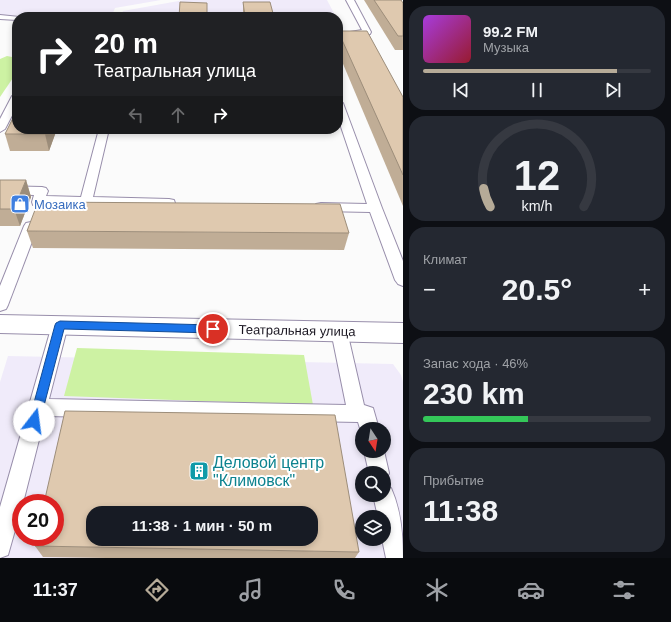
<!DOCTYPE html>
<html lang="ru">
<meta charset="utf-8">
<style>
body{margin:0;font-family:Helvetica,sans-serif;background:#242831;color:#f1f3f6;height:100vh;display:flex;flex-direction:column;font-size:15px;white-space:nowrap}
*{box-sizing:border-box;margin:0}
p{font-size:13px;color:#9ea1a6}
.icon{flex:none;width:22px;height:22px;fill:none;stroke:currentColor;stroke-width:2;stroke-linecap:round;stroke-linejoin:round}
.map{position:relative;flex:1;overflow:hidden}
.side{display:flex;flex-direction:column;gap:6px;padding:6px;background:#0d0f14;width:268px}
.side>*{flex:none}
.hud{position:absolute;left:12px;top:12px;width:331px;height:122px;border-radius:16px;box-shadow:0 2px 6px #0003;background:#202124;color:#fff;overflow:hidden}
.needle{width:26px;rotate:168deg}
.controls{position:absolute;left:355px;top:422px;display:grid;gap:8px}
.controls a{display:grid;place-items:center;width:36px;height:36px;border-radius:50%;background:#171b24;box-shadow:0 2px 6px #0003;font-size:20px}
.speed{position:absolute;left:12px;top:494px;display:flex;gap:8px;font-size:20px;font-weight:700;text-align:center}
.speed>*{display:grid;place-content:center;width:52px;height:52px;border-radius:50%;background:#171b24;box-shadow:0 2px 6px #0003;line-height:1}
.speed .limit{border:6px solid #d22;background:#fff;color:#111}
.pin{position:absolute;display:grid;place-items:center;width:34px;height:34px;color:#fff;margin:-17px;border:2px solid #fff;border-radius:50%;box-shadow:0 1px 4px #0007}
.me{position:absolute;width:44px;margin:-22px;rotate:15deg;stroke-linejoin:round;filter:drop-shadow(0 0 3px #0008)}
.turn{display:flex;align-items:center;gap:14px;height:84px;padding:0 16px;font-size:18px}
.turn .icon{width:52px;height:52px;stroke-width:2.5}
.turn b{display:block;font-size:28px;line-height:34px}
.lanes{display:flex;align-items:center;height:38px;padding:0 16px;background:#0003;justify-content:center;gap:20px;direction:ltr}
.lanes .off{opacity:.35}
.big{font-size:30px;font-weight:600;line-height:1.1}
.side .tile{flex:1;display:flex;flex-direction:column;justify-content:center;gap:6px;min-width:0;padding:0 14px;border-radius:16px;background:#242831}
.side .dial{align-items:center;gap:0}
.dial svg{height:104px;overflow:visible;fill:none;stroke:#363941;stroke-width:7;stroke-linecap:round;text-anchor:middle}
.dial text{fill:#f1f3f6;stroke:none}
.song{display:flex;align-items:center;gap:12px}
.cover{width:48px;height:48px;border-radius:6px;background:linear-gradient(135deg,hsl(280 70% 55%),hsl(350 70% 35%))}
.played{height:4px;border-radius:2px;background:linear-gradient(90deg,#b6ab98 85%,#363941 85%)}
.keys{display:flex;justify-content:space-around;direction:ltr}
.heat{display:flex;justify-content:space-between;align-items:center;font-size:22px;direction:ltr}
.charge{height:6px;border-radius:3px;background:linear-gradient(90deg,#34c759 46%,#363941 0)}
.trip{position:absolute;left:86px;top:506px;width:232px;height:40px;border-radius:16px;background:#171b24;box-shadow:0 2px 6px #0003;font-weight:600;line-height:40px;text-align:center}
.menu{display:flex;height:64px;justify-content:space-around;align-items:center;background:#090b0e;color:#9ea1a6}
.menu .icon{width:28px;height:28px}
.menu .on{color:#b6ab98}
.menu b{font-size:18px;color:#f1f3f6}
main{display:flex;flex:1;min-height:0}
.map>svg:first-child{display:block}
.built{fill:#f0ebfa;fill-rule:evenodd}
.green{fill:#cdf2a3}
.lines{fill:none;stroke-linecap:round;stroke-linejoin:round}
.service-casing{stroke:#988eab;stroke-width:2}
.tertiary-casing{stroke:#988eab;stroke-width:2}
.service{fill:#fff;fill-rule:evenodd}
.tertiary{fill:#fff;fill-rule:evenodd}
.wall{fill:#c0ad96}
.shaded-wall{fill:#9c8d7a}
.building{fill:#dfc9af;stroke:#9c8d7a;fill-rule:evenodd}
.route{fill:#1a73e8;stroke:#114b97}
.labels{text-anchor:middle;stroke-width:4;stroke-linejoin:round;paint-order:stroke}
.shop-label{font-size:13px;fill:#366cbe;stroke:#fff;text-anchor:start}
.street-label{font-size:13px;fill:#191520;stroke:#fff}
.near-culture-label{font-size:16px;fill:#0d838f;stroke:#fff;text-anchor:start}
</style>
<main>
<div class="map">
<svg width="403" height="558" viewBox="0 0 403 558">
<rect width="100%" height="100%" fill="#fbfbfb"/>
<!-- built -->
<g class="built">
<polygon points="0,0 161,0 115,8 112,15 86,16 3,15 0,14"/>
<polygon points="184,0 327,0 336,17 270,17 243,12 243,17 121,17 123,11"/>
<path d="M8 356 393 364 401 375 403 382V558H0V382ZM362 429H384V451H362ZM362 473H384V495H362ZM21 503H55V537H21ZM93 513H311V539H93ZM362 517H384V539H362Z"/>
</g>
<!-- green -->
<g class="green">
<polygon points="7,56 17,58 17,72 0,97 0,59"/>
<polygon points="77,348 304,355 313,405 64,396"/>
</g>
<g class="lines">
<defs>
<g id="service">
<polygon points="346,0 354,0 371,32 370,34 338,38 338,34 362,30"/>
<polygon points="0,15 20,17 17,17 17,20 0,19"/>
<polygon points="17,93 17,106 5,129 0,132 0,119 12,96"/>
<polygon points="338,100 343,103 382,208 403,261 403,286 398,284 395,280 370,212 321,211 316,210 315,207 316,204 321,203 367,204 338,118"/>
<polygon points="99,129 109,129 93,197 169,199 174,200 175,203 174,206 169,207 43,204 38,206 33,205 32,202 34,195 0,194 0,186 42,187 46,188 48,191 46,196 81,197"/>
<polygon points="31,222 36,223 38,226 8,305 6,309 0,311 0,286 24,226 26,223"/>
<polygon points="60,319 66,320 68,325 49,399 346,405 331,331 333,326 339,324 345,326 347,331 364,405 373,408 379,429 362,429 362,435 358,422 45,416 23,503 21,503 21,509 8,555 0,558 0,507 52,325 54,320"/>
<polygon points="364,451 384,451 389,473 386,480 384,481 384,473 369,473"/>
<path d="M384 484 391 488C401 510 403 534 403 558H386L382 539H384V517H378L373 495H384Z"/>
</g>
<polygon id="tertiary" points="0,315 403,323 403,343 0,333"/>
</defs>
<!-- service casing -->
<use href="#service" class="service-casing"/>
<!-- tertiary casing -->
<use href="#tertiary" class="tertiary-casing"/>
<!-- service -->
<use href="#service" class="service"/>
<!-- tertiary -->
<use href="#tertiary" class="tertiary"/>
</g>
<!-- wall -->
<g class="wall">
<polygon points="364,0 401,0 403,3 403,50 395,50"/>
<polygon points="243,2 274,17 243,17"/>
<polygon points="338,31 403,97 403,206 338,52"/>
<polygon points="57,129 49,151 10,151 5,134"/>
<polygon points="0,180 26,180 31,197 20,226 0,226"/>
<polygon points="27,231 349,233 344,250 33,248"/>
<polygon points="35,546 359,552 355,558 106,558 43,557"/>
</g>
<!-- shaded-wall -->
<g class="shaded-wall">
<polygon points="47,129 57,129 49,151 45,134"/>
<polygon points="26,180 31,197 20,226 14,209"/>
</g>
<!-- building -->
<g class="building">
<polygon points="374,0 401,0 403,3 403,36 398,36"/>
<polygon points="180,2 207,3 207,17 179,17"/>
<polygon points="243,2 270,2 274,17 245,17"/>
<polygon points="338,31 367,31 403,97 403,175"/>
<polygon points="17,110 17,129 47,129 45,134 5,134"/>
<polygon points="0,180 26,180 14,209 0,209"/>
<polygon points="38,202 340,204 349,233 27,231"/>
<path d="M65 411 335 415 359 552 35 546 37 537H55V503H44ZM93 513H311V539H93Z"/>
</g>
<!-- route -->
<polygon class="route" points="60,321 213,325 217,326 218,329 217,332 213,333 64,329 40,421 38,425 34,426 30,425 29,421 55,325 56,323"/>
<!-- icons -->
<defs>
<symbol id="shop-square" viewBox="-11 -11 22 22"><rect x="-9" y="-9" width="18" height="18" rx="4" fill="#3f7fe0" stroke="#fff"/><path d="M-5-2.5h2.3a2.7 3.5 0 0 1 5.4 0H5L5.5 6h-11ZM-1.5-2.5h3a1.5 2.3 0 0 0-3 0Z" fill="#fff"/></symbol>
<symbol id="building-square" viewBox="-11 -11 22 22"><rect x="-9" y="-9" width="18" height="18" rx="4" fill="#0f9aa8" stroke="#fff"/><path d="M-4-6H4V6H1V3H-1V6H-4ZM-2.5-4.3h1.7v1.8h-1.7ZM.8-4.3h1.7v1.8H.8ZM-2.5-1h1.7V.8h-1.7ZM.8-1h1.7V.8H.8Z" fill="#fff"/></symbol>
</defs>
<g fill-rule="evenodd">
<use href="#shop-square" x="9" y="193" width="22" height="22"/>
<use href="#building-square" x="188" y="460" width="22" height="22"/>
</g>
<g class="labels">
<!-- shop labels -->
<g class="shop-label">
<text x="34" y="209">Мозаика</text>
</g>
<!-- street labels -->
<g class="street-label">
<text transform="translate(297 330) rotate(1)" y="5">Театральная улица</text>
</g>
<!-- near-culture labels -->
<g class="near-culture-label">
<text x="213" y="468">Деловой центр<tspan x="213" dy="18">"Климовск"</tspan></text>
</g>
</g>
</svg>
<div class="controls">
<a><svg class="needle" viewBox="-14 -14 28 28"><path d="M0-13l5 13h-10z" fill="#e53935"/><path d="M0 13l5-13h-10z" fill="#9ea1a6"/></svg></a>
<a><svg class="icon" aria-label="search" viewBox="0 0 24 24"><circle cx="10" cy="10" r="6"/><path d="M15 15l6 6"/></svg></a>
<a><svg class="icon" aria-label="layers" viewBox="0 0 24 24"><path d="M12 4l9 5-9 5-9-5zM3 14l9 5 9-5"/></svg></a>
</div>
<div class="speed"><div class="limit">20</div></div>
<div class="pin" style="left:213px;top:329px;background:#d93025"><svg class="icon" aria-label="arrive" viewBox="0 0 24 24"><path d="M6 21V4h12l-3 4 3 4H6"/></svg></div>
<svg class="me" style="left:34px;top:421px" viewBox="-20 -20 40 40"><circle r="19" fill="#fff"/><path d="M0-13L10 11 0 6-10 11z" fill="#1a73e8"/></svg>
<div class="trip">11:38 · 1 мин · 50 m</div>
<div class="hud">
<div class="turn"><svg class="icon" aria-label="right" viewBox="0 0 24 24"><path d="M7 20v-9h11M14 6l5 5-5 5"/></svg><div><b>20 m</b>Театральная улица</div></div>
<div class="lanes"><svg class="icon off" aria-label="left" viewBox="0 0 24 24"><path d="M17 20v-9H6M10 6l-5 5 5 5"/></svg><svg class="icon off" aria-label="ahead" viewBox="0 0 24 24"><path d="M12 20V5M6 11l6-6 6 6"/></svg><svg class="icon" aria-label="right" viewBox="0 0 24 24"><path d="M7 20v-9h11M14 6l5 5-5 5"/></svg></div>
</div>
</div>
<section class="side">
<div class="tile">
<div class="song"><i class="cover"></i><div><b>99.2 FM</b><p>Музыка</p></div></div>
<div class="played"></div>
<div class="keys"><svg class="icon" aria-label="previous" viewBox="0 0 24 24"><path d="M18 5L8 12l10 7zM5 5v14"/></svg><svg class="icon" aria-label="pause" viewBox="0 0 24 24"><path d="M8 5v14M16 5v14"/></svg><svg class="icon" aria-label="next" viewBox="0 0 24 24"><path d="M6 5l10 7-10 7zM19 5v14"/></svg></div>
</div>
<div class="tile dial"><svg viewBox="0 0 100 80">
<path d="M14 69A42 42 0 1 1 86 69"/>
<path d="M14 69A42 42 0 0 1 9 55" stroke="#b6ab98"/>
<text x="50" y="56" font-size="32" font-weight="700">12</text>
<text x="50" y="72" font-size="11">km/h</text>
</svg></div>
<div class="tile"><p>Климат</p>
<div class="heat"><a>−</a><b class="big">20.5°</b><a>+</a></div>
</div>
<div class="tile"><p>Запас хода · 46%</p><b class="big">230 km</b><div class="charge"></div></div>
<div class="tile"><p>Прибытие</p><b class="big">11:38</b></div>
</section>
</main>
<nav class="menu">
<b>11:37</b>
<svg class="icon on" aria-label="directions" viewBox="0 0 24 24"><path d="M12 3l9 9-9 9-9-9zM9 14v-3h6M13 9l2 2-2 2"/></svg>
<svg class="icon" aria-label="music" viewBox="0 0 24 24"><path d="M9 18V5l10-2v13"/><circle cx="6" cy="18" r="3"/><circle cx="16" cy="16" r="3"/></svg>
<svg class="icon" aria-label="phone" viewBox="0 0 24 24"><path d="M5 4h4l2 5-3 2q2 4 5 5l2-3 5 2v4C11 20 4 13 5 4z"/></svg>
<svg class="icon" aria-label="climate" viewBox="0 0 24 24"><path d="M12 3v18M4 7l16 10M4 17L20 7"/></svg>
<svg class="icon" aria-label="car" viewBox="0 0 24 24"><path d="M5 17H2v-5l4-1 3-4h7l3 4 3 1v5h-3M9 17h6M6 11h13"/><circle cx="7" cy="17" r="2"/><circle cx="17" cy="17" r="2"/></svg>
<svg class="icon" aria-label="filters" viewBox="0 0 24 24"><path d="M4 7h16M4 17h16"/><circle cx="9" cy="7" r="2"/><circle cx="15" cy="17" r="2"/></svg>
</nav>
